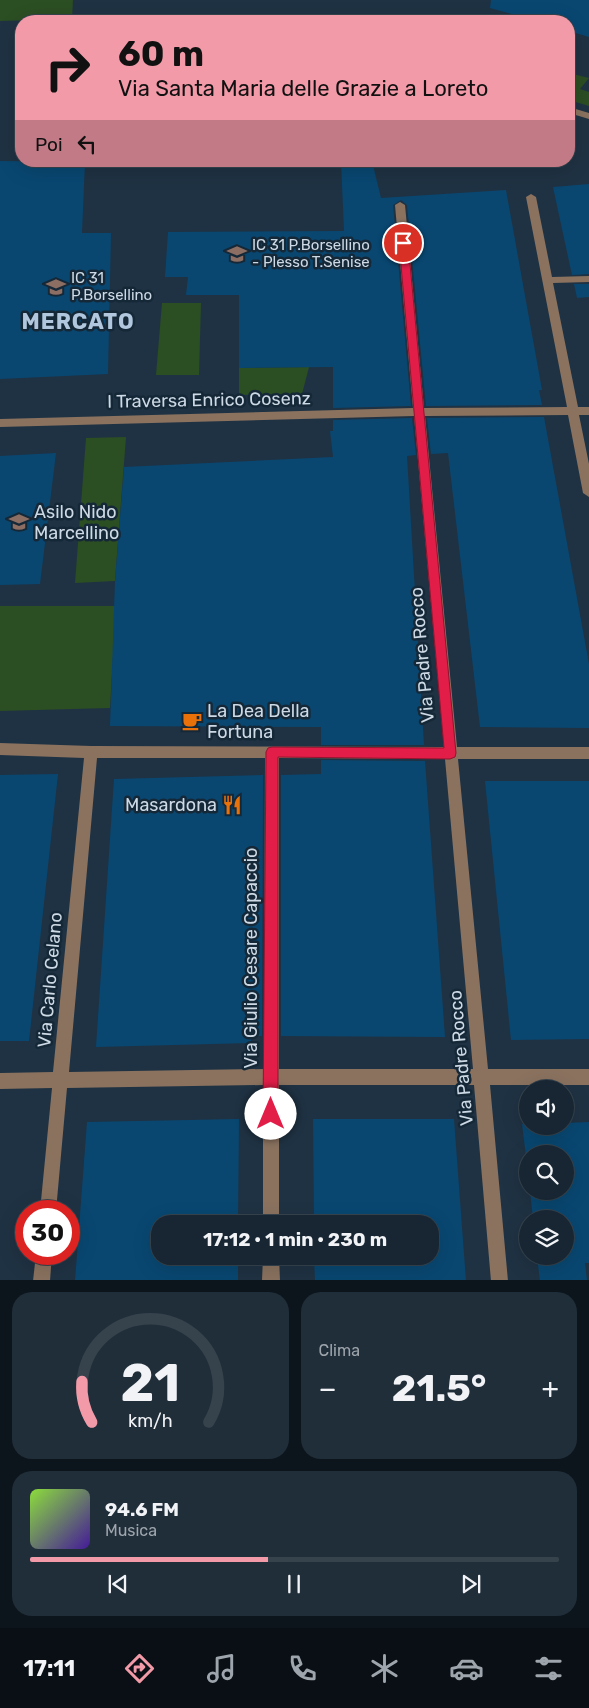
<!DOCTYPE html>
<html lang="it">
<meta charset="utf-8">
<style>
body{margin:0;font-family:Rubik,sans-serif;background:#202e3a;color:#f1f3f6;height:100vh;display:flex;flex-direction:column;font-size:19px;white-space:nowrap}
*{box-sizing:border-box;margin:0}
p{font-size:16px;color:#9ea5ac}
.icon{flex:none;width:28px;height:28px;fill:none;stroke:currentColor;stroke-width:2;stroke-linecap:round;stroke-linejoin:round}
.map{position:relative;height:1280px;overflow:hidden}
.details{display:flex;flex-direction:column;gap:12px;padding:12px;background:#0d151c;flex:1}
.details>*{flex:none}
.hud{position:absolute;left:15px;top:15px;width:560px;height:152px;border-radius:20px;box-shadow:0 5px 20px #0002,0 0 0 1px #36434d;background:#f39aa8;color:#111;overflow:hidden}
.fabs{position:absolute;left:519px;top:1080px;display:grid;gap:10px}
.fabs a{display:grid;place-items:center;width:55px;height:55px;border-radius:50%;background:#172632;box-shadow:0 5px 20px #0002,0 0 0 1px #36434d;font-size:25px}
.speed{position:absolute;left:15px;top:1200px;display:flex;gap:10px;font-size:25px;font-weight:700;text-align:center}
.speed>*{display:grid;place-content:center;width:65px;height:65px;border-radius:50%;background:#172632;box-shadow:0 5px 20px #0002,0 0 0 1px #36434d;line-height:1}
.speed .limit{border:8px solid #d22;background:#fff;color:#111}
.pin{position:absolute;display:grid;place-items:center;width:42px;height:42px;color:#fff;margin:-21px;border:2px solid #fff;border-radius:50%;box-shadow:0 1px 5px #0007}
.me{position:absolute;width:55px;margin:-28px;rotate:0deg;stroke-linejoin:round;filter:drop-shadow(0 0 4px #0008)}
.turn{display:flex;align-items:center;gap:18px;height:105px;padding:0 20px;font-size:22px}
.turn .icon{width:65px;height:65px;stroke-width:2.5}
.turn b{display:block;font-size:35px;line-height:42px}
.then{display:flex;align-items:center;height:48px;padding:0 20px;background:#0003;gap:10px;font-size:19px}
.big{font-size:38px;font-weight:700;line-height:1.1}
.details .tile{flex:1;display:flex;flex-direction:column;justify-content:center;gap:8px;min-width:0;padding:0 18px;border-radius:20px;background:#202e3a}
.details .dial{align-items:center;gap:0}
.dial svg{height:130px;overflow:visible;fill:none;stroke:#36434d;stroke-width:7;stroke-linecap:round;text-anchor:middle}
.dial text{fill:#f1f3f6;stroke:none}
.song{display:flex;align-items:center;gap:15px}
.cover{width:60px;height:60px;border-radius:8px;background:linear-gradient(135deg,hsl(90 70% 55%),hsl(260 70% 35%))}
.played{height:5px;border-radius:2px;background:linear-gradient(90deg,#f39aa8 45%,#36434d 45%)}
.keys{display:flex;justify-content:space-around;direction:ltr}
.heat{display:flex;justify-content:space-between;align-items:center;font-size:28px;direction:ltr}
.details .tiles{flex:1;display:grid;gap:12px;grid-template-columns:1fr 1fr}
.tile:last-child{grid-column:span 2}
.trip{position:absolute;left:151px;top:1215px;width:288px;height:50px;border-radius:20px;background:#172632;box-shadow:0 5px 20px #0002,0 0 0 1px #36434d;font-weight:700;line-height:50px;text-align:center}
.tab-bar{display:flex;height:80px;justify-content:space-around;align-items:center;background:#090f14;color:#9ea5ac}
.tab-bar .icon{width:35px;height:35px}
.tab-bar .selected{color:#f39aa8}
.tab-bar b{font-size:22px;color:#f1f3f6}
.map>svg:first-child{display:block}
.green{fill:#2c4e23}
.building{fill:#094771}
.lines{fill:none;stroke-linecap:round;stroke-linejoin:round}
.minor{fill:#8a725f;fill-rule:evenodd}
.route{fill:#e11d48;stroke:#92132f}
.labels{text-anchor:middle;stroke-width:5;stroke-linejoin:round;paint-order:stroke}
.far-poi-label{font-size:15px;fill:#cdd9e4;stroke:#152838;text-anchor:start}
.street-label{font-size:18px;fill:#cdd9e4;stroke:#152838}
.poi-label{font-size:18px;fill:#cdd9e4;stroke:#152838;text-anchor:start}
.district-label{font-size:22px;font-weight:bold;letter-spacing:1px;fill:#b0c7dd;stroke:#152838}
</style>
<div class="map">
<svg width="589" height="1281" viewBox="0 0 589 1281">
<rect width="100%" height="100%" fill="#1f3243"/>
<!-- green -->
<g class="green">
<polygon points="0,0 73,0 72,19 0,21"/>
<polygon points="569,73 589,78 580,89 589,92 589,106 569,100"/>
<polygon points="162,303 201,303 199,375 156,375"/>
<polygon points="309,367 302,394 239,395 239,368"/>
<polygon points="126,437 115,581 75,583 86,438"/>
<polygon points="0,606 116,606 110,708 0,711"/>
</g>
<!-- building -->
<g class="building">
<polygon points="491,0 589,0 589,37 569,31 569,21 537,21 490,8"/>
<polygon points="0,161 85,162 82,233 111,233 108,374 0,379"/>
<polygon points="341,161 372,161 381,198 506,190 542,390 539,390 542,405 426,406 407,205 401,200 393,205 411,406 333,408 333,367 239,368 239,295 186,295 188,277 165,277 168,232 344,231"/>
<polygon points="589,184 589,274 572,275 553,187"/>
<polygon points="574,284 589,284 589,297 577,298"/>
<polygon points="544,417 589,664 589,728 480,727 448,453 431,454 427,418"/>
<polygon points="412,418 416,455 407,456 424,745 321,745 321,727 110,726 115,581 124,467 333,457 330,431 333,431 333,420"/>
<polygon points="56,453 40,584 0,585 0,456"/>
<polygon points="321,760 425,761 445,1037 281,1036 281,775 321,774"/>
<polygon points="58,774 29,1041 0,1041 0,775"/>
<polygon points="263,775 262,1036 251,1036 251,1043 96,1047 114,779"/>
<polygon points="485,781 589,781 589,1039 511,1040"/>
<polygon points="239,1119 238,1224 160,1224 160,1256 238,1256 238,1281 75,1281 87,1122"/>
<polygon points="313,1119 454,1119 466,1281 315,1281 314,1256 430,1256 430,1224 314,1224"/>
<polygon points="589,1122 589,1263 585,1263 587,1281 540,1281 537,1256 565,1256 565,1219 533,1219 530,1191 565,1191 565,1154 528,1154 528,1172 522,1124 528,1124 528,1126 565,1126 565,1123"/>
</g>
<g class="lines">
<!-- minor -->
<g class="minor">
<polygon points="569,107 589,113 589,119 569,113"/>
<path d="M531 194 536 197 552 277 589 276V282L553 283 578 407H589V415H579L589 464V497L583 493 568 415 425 416 457 747H589V759H458L488 1069H589V1085H490L508 1281H491L474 1085H279V1224H263V1085L67 1088 56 1211H40L52 1088 0 1089V1073L53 1072 84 758 0 755V743L91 746 444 747 414 416 0 427V419L413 408 395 205 400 202 405 205 424 408 567 407 526 197ZM97 758H265L264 1069 69 1072ZM279 758 445 759 473 1069H279Z"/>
<polygon points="36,1254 52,1254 50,1281 33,1281"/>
<polygon points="263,1256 279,1256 280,1281 262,1281"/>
</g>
</g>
<!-- route -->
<polygon class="route" points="403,240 408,243 456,753 455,757 450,759 278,757 278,1114 276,1119 271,1121 266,1119 263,1114 266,752 268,748 272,747 444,748 399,243"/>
<!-- icons -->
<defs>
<symbol id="school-bare" viewBox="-9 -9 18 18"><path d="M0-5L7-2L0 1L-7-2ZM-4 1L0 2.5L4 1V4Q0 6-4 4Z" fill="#8d6e63" stroke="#152838" stroke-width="2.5" paint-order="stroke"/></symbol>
<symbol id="cafe-bare" viewBox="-9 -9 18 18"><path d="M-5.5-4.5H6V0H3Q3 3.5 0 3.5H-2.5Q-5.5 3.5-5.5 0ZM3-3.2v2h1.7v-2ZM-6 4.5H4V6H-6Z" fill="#e8710a" stroke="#152838" stroke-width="2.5" paint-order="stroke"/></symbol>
<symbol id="restaurant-bare" viewBox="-9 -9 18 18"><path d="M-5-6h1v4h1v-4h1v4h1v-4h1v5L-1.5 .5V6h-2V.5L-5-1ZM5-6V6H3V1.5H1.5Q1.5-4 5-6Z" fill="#e8710a" stroke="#152838" stroke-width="2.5" paint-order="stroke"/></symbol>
</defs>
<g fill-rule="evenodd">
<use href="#school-bare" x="223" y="240" width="28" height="28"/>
<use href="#school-bare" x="42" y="273" width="28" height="28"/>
<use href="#school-bare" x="5" y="508" width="28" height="28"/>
<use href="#cafe-bare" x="178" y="707" width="28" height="28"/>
<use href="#restaurant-bare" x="218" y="791" width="28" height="28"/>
</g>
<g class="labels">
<!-- far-poi labels -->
<g class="far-poi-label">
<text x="252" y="250">IC 31 P.Borsellino<tspan x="252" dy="17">- Plesso T.Senise</tspan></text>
<text x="71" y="283">IC 31<tspan x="71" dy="17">P.Borsellino</tspan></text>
</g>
<!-- street labels -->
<g class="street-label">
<text transform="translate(209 400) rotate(-1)" y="6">I Traversa Enrico Cosenz</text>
<text transform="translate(422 655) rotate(-95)" y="6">Via Padre Rocco</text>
<text transform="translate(251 958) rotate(-90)" y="6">Via Giulio Cesare Capaccio</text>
<text transform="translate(50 980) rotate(-85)" y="6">Via Carlo Celano</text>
<text transform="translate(461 1058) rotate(-95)" y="6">Via Padre Rocco</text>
</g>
<!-- poi labels -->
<g class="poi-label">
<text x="34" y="518">Asilo Nido<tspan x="34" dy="21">Marcellino</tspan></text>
<text x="207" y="717">La Dea Della<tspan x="207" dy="21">Fortuna</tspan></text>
<text x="217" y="811" text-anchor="end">Masardona</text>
</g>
<!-- district labels -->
<g class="district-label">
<text x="78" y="329">MERCATO</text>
</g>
</g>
</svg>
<div class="fabs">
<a><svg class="icon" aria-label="sound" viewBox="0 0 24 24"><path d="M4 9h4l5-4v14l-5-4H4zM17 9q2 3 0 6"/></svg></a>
<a><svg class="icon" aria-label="search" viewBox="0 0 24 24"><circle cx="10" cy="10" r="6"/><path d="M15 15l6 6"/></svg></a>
<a><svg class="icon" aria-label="layers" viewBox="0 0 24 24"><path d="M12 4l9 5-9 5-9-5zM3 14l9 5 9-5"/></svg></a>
</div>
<div class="speed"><div class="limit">30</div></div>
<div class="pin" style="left:403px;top:243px;background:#d93025"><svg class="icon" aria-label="arrive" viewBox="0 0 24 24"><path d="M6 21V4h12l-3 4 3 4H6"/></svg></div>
<svg class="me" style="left:271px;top:1114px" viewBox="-20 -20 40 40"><circle r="19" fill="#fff"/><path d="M0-13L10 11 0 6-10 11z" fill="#e11d48"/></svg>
<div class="trip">17:12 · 1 min · 230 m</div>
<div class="hud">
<div class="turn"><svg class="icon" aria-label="right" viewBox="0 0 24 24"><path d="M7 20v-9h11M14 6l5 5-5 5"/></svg><div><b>60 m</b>Via Santa Maria delle Grazie a Loreto</div></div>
<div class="then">Poi<svg class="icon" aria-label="left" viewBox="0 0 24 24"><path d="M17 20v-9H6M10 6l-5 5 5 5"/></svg></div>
</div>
</div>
<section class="details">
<div class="tiles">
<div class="tile dial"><svg viewBox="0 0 100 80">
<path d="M14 69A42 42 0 1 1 86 69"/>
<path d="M14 69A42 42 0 0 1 8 44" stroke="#f39aa8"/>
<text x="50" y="56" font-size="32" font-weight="700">21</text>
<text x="50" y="72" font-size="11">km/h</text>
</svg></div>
<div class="tile"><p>Clima</p>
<div class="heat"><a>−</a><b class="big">21.5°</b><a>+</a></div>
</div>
<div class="tile">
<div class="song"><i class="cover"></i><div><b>94.6 FM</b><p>Musica</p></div></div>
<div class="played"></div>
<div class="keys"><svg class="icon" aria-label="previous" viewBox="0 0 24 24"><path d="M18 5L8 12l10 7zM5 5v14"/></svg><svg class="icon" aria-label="pause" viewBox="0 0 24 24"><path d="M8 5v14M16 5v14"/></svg><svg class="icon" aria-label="next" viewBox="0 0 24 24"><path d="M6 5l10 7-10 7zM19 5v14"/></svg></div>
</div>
</div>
</section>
<nav class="tab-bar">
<b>17:11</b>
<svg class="icon selected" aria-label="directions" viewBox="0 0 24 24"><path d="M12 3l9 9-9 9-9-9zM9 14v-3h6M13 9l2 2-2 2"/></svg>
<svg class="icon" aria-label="music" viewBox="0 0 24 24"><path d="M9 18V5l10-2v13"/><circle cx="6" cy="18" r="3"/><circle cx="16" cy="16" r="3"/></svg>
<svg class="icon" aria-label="phone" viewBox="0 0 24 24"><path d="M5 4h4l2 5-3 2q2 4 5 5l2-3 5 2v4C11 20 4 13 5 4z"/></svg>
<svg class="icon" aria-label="climate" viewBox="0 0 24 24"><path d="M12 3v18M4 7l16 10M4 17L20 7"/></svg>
<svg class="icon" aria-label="car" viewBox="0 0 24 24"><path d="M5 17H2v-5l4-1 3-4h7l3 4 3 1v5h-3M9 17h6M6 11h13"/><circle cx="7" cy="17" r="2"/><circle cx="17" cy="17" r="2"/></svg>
<svg class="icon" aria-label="filters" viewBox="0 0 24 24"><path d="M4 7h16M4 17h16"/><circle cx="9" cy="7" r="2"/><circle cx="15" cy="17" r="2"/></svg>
</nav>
